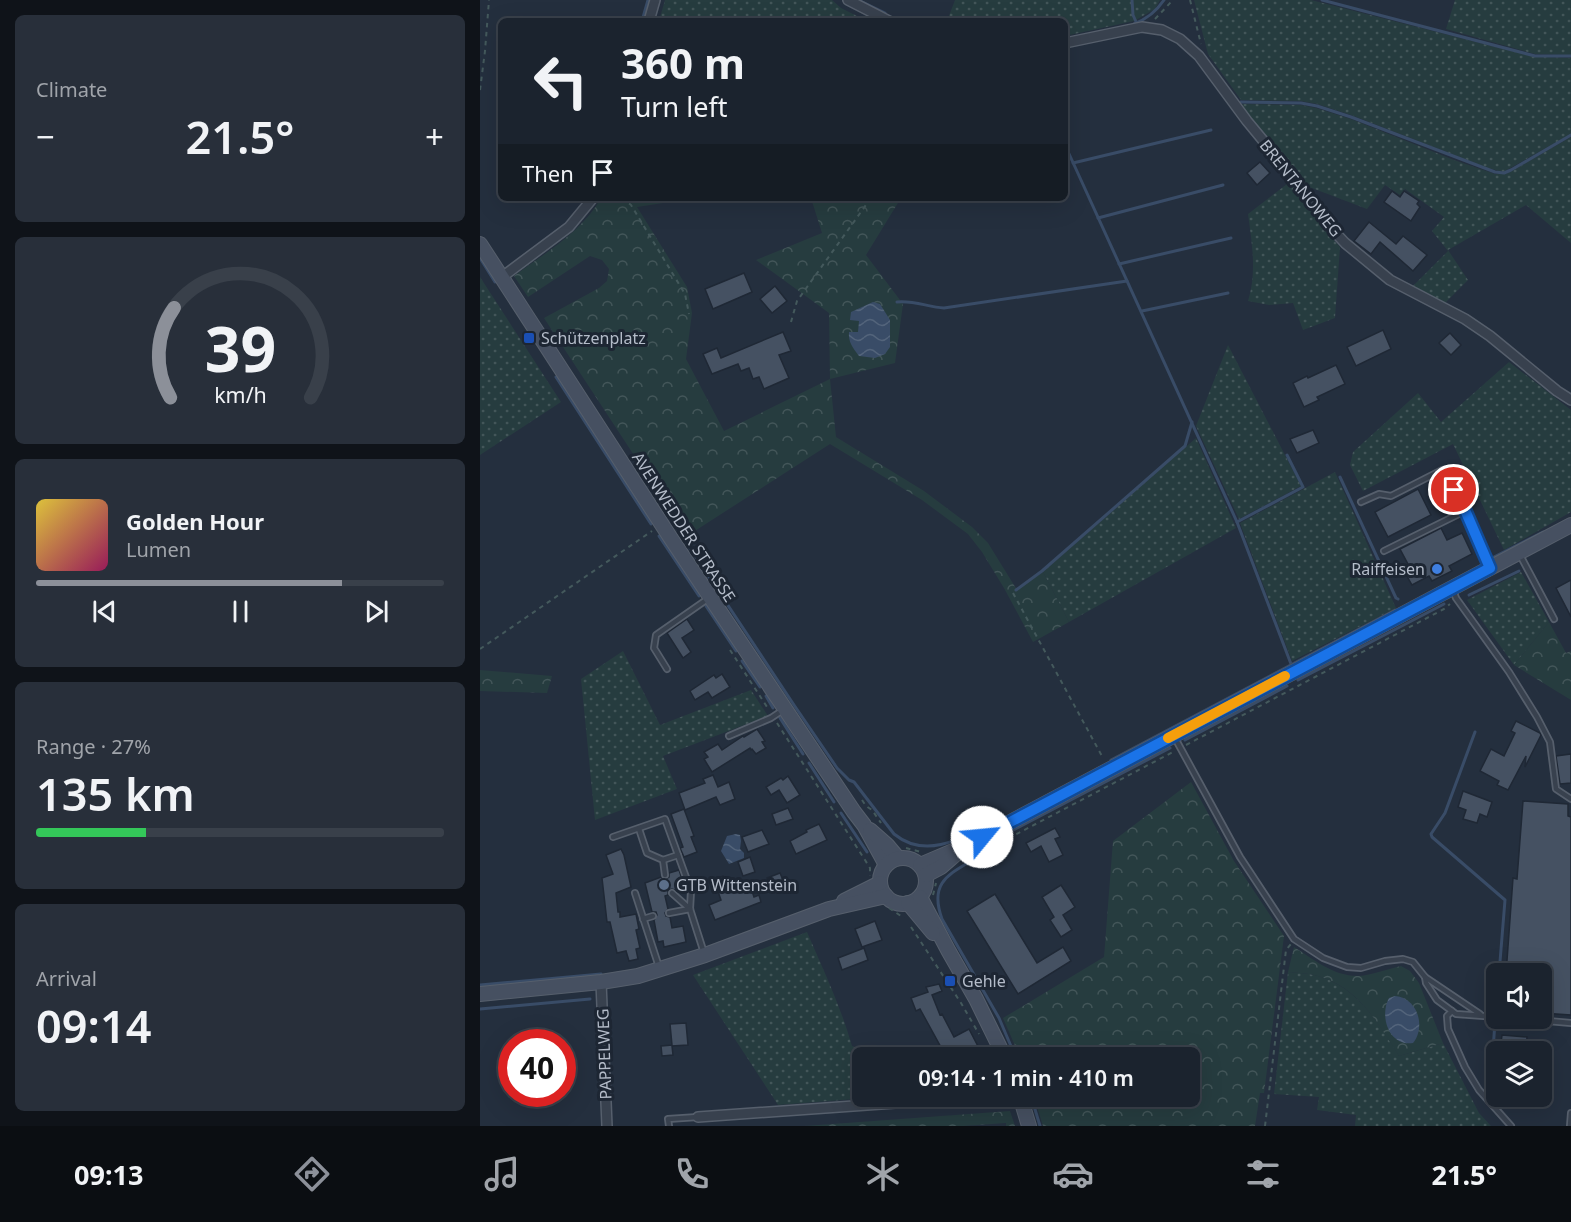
<!DOCTYPE html>
<meta charset="utf-8">
<style>
body{margin:0;font-family:"Noto Sans",sans-serif;background:#282f3a;color:#f1f3f6;height:100vh;display:flex;flex-direction:column;font-size:22px;white-space:nowrap}
*{box-sizing:border-box;margin:0}
p{font-size:20px;color:#a0a4aa}
.icon{flex:none;width:33px;height:33px;fill:none;stroke:currentColor;stroke-width:2;stroke-linecap:round;stroke-linejoin:round}
.map{position:relative;flex:1;overflow:hidden}
.drawer{display:flex;flex-direction:column;gap:15px;padding:15px;background:#0f1319;width:480px}
.drawer>*{flex:none}
.guide{position:absolute;left:18px;top:18px;width:570px;height:183px;border-radius:9px;box-shadow:0 6px 24px #0002,0 0 0 2px #39404a;background:#1b232e;color:#f1f3f6;overflow:hidden}
.controls{position:absolute;left:1006px;top:963px;display:grid;gap:12px}
.controls a{display:grid;place-items:center;width:66px;height:66px;border-radius:9px;background:#1b232e;box-shadow:0 6px 24px #0002,0 0 0 2px #39404a;font-size:30px}
.speed{position:absolute;left:18px;top:1029px;display:flex;gap:12px;font-size:30px;font-weight:700;text-align:center}
.speed>*{display:grid;place-content:center;width:78px;height:78px;border-radius:50%;background:#1b232e;box-shadow:0 6px 24px #0002,0 0 0 2px #39404a;line-height:1}
.speed .limit{border:9px solid #d22;background:#fff;color:#111}
.pin{position:absolute;display:grid;place-items:center;width:51px;height:51px;color:#fff;margin:-26px;border:3px solid #fff;border-radius:50%;box-shadow:0 2px 6px #0007}
.me{position:absolute;width:66px;margin:-33px;rotate:62deg;stroke-linejoin:round;filter:drop-shadow(0 0 4px #0008)}
.turn{display:flex;align-items:center;gap:21px;height:126px;padding:0 24px;font-size:27px}
.turn .icon{width:78px;height:78px;stroke-width:2.5}
.turn b{display:block;font-size:42px;line-height:51px}
.then{display:flex;align-items:center;height:57px;padding:0 24px;background:#0003;gap:12px;font-size:22px}
.big{font-size:45px;font-weight:600;line-height:1.1}
.drawer .card{flex:1;display:flex;flex-direction:column;justify-content:center;gap:9px;min-width:0;padding:0 21px;border-radius:9px;background:#282f3a}
.drawer .dial{align-items:center;gap:0}
.dial svg{height:156px;overflow:visible;fill:none;stroke:#39404a;stroke-width:7;stroke-linecap:round;text-anchor:middle}
.dial text{fill:#f1f3f6;stroke:none}
.song{display:flex;align-items:center;gap:18px}
.cover{width:72px;height:72px;border-radius:9px;background:linear-gradient(135deg,hsl(50 70% 55%),hsl(330 70% 35%))}
.played{height:6px;border-radius:3px;background:linear-gradient(90deg,#8c9099 75%,#39404a 75%)}
.keys{display:flex;justify-content:space-around;direction:ltr}
.heat{display:flex;justify-content:space-between;align-items:center;font-size:33px;direction:ltr}
.charge{height:9px;border-radius:4px;background:linear-gradient(90deg,#34c759 27%,#39404a 0)}
.trip{position:absolute;left:372px;top:1047px;width:348px;height:60px;border-radius:9px;background:#1b232e;box-shadow:0 6px 24px #0002,0 0 0 2px #39404a;font-weight:600;line-height:60px;text-align:center}
.tabs{display:flex;height:96px;justify-content:space-around;align-items:center;background:#0b0e12;color:#a0a4aa}
.tabs .icon{width:42px;height:42px}
.tabs .active{color:#8c9099}
.tabs b{font-size:27px;color:#f1f3f6}
main{display:flex;flex:1;min-height:0}
.map>svg:first-child{display:block}
.grass{fill:url(#grass-dots)}
.forest{fill:url(#forest-crowns)}
.water{fill:url(#water-waves)}
.lines{fill:none;stroke-linecap:round;stroke-linejoin:round}
.stream{stroke:#394c67;stroke-width:3}
.building{fill:#455162;stroke:#1f2835;stroke-width:1.5}
.lane-casing{stroke:#565f6c;stroke-width:8}
.street-casing{stroke:#565f6c;stroke-width:12}
.secondary-casing{stroke:#565f6c;stroke-width:16}
.path{stroke:#44595c;stroke-width:2;stroke-dasharray:4.5 4.5;stroke-linecap:butt}
.lane{stroke:#38414e;stroke-width:4.5}
.street{stroke:#38414e;stroke-width:9}
.secondary{stroke:#465061;stroke-width:14}
.route-casing{stroke:#114b97;stroke-width:15}
.route{stroke:#1a73e8;stroke-width:10}
.slow{stroke:#f59e0b;stroke-width:10}
.transit-dot{fill:#1a4fb4;stroke:#1d2633;stroke-width:2}
.shop-dot{fill:#3f7fe0;stroke:#1d2633;stroke-width:2}
.service-dot{fill:#5c6f8a;stroke:#1d2633;stroke-width:2}
.labels{text-anchor:middle;stroke-width:6;stroke-linejoin:round;paint-order:stroke}
.street-label{font-size:16px;fill:#b4bcc9;stroke:#1d2633}
.poi-label{font-size:16px;fill:#b4bcc9;stroke:#1d2633;text-anchor:start}
</style>
<main>
<section class="drawer">
<div class="card"><p>Climate</p>
<div class="heat"><a>−</a><b class="big">21.5°</b><a>+</a></div>
</div>
<div class="card dial"><svg viewBox="0 0 100 80">
<path d="M14 69A42 42 0 1 1 86 69"/>
<path d="M14 69A42 42 0 0 1 16 23" stroke="#8c9099"/>
<text x="50" y="56" font-size="32" font-weight="700">39</text>
<text x="50" y="72" font-size="11">km/h</text>
</svg></div>
<div class="card">
<div class="song"><i class="cover"></i><div><b>Golden Hour</b><p>Lumen</p></div></div>
<div class="played"></div>
<div class="keys"><svg class="icon" aria-label="previous" viewBox="0 0 24 24"><path d="M18 5L8 12l10 7zM5 5v14"/></svg><svg class="icon" aria-label="pause" viewBox="0 0 24 24"><path d="M8 5v14M16 5v14"/></svg><svg class="icon" aria-label="next" viewBox="0 0 24 24"><path d="M6 5l10 7-10 7zM19 5v14"/></svg></div>
</div>
<div class="card"><p>Range · 27%</p><b class="big">135 km</b><div class="charge"></div></div>
<div class="card"><p>Arrival</p><b class="big">09:14</b></div>
</section>
<div class="map">
<svg width="1091" height="1126" viewBox="0 0 1091 1126">
<defs>
<pattern id="grass-dots" width="8" height="8" patternUnits="userSpaceOnUse" patternTransform="scale(1.5)"><rect width="8" height="8" fill="#263c3f"/><path d="M2 2h.1M6 6h.1" fill="none" stroke="#435659" stroke-width="1.8" stroke-linecap="round"/></pattern>
<pattern id="forest-crowns" width="20" height="18" patternUnits="userSpaceOnUse" patternTransform="scale(1.5)"><rect width="20" height="18" fill="#263c3f"/><path d="M2 6a3 3 0 1 1 6 0M12 15a3 3 0 1 1 6 0" fill="none" stroke="#435659"/></pattern>
<pattern id="water-waves" width="16" height="10" patternUnits="userSpaceOnUse" patternTransform="scale(1.5)"><rect width="16" height="10" fill="#394c67"/><path d="M0 5q4-4 8 0t8 0" fill="none" stroke="#53647b"/></pattern>
</defs>
<rect width="100%" height="100%" fill="#242f3e"/>
<!-- grass -->
<g class="grass">
<polygon points="185,0 352,0 361,8 387,21 179,21"/>
<polygon points="475,0 680,0 675,9 654,21 585,36 585,21 467,21"/>
<polygon points="714,0 831,0 1055,57 1091,58 1091,134 1023,172 1008,168 871,115 837,104 821,101 761,100 728,54"/>
<polygon points="975,0 1091,0 1091,55 1055,54 966,29"/>
<polygon points="762,104 821,105 836,108 871,119 974,160 1015,174 1024,174 1032,171 1091,137 1091,243 1046,205 968,250 988,280 965,303 932,287 968,251 952,231 964,217 925,189 920,195 905,185 887,209 824,185 769,119"/>
<path d="M811 181 845 230 860 247 855 318 823 330 813 303 789 305 768 301C777 272 772 244 768 214Z"/>
<polygon points="0,277 81,402 0,455"/>
<polygon points="748,345 821,486 759,519 716,426"/>
<polygon points="1029,362 1091,410 1091,512 1024,550 973,444 883,491 870,465 873,452 938,393 961,422"/>
<polygon points="716,438 756,528 589,622 563,572"/>
<polygon points="855,472 916,608 812,661 760,523"/>
<polygon points="1041,572 1069,622 1034,665 987,600"/>
<polygon points="143,651 180,725 271,690 288,716 183,756 197,789 115,820 101,679"/>
<path d="M327 932C343 969 361 1007 372 1046L388 1053 417 1049 419 1057 382 1058V1096L401 1097 298 1105 213 975Z"/>
<path d="M808 972C818 973 831 973 841 977 879 989 899 1024 919 1056L963 1043 999 1113 1011 1126H875L876 1115 837 1110 839 1097 794 1094Z"/>
</g>
<!-- forest -->
<g class="forest">
<path d="M121 198H215L157 207 207 287 212 313 206 359 244 431 350 379 349 313 276 260 342 233 331 198H421L386 255 423 304 415 363 350 379 356 437 444 491 492 527 508 543 537 590 563 572 589 622 553 642 524 588 502 552 488 534 442 500 350 444 207 536 64 318 119 288 127 281 129 269 122 260 110 256 48 297 34 276C65 253 102 232 121 198Z"/>
<polygon points="1069,622 1086,653 1091,651 1091,700 1034,665"/>
<polygon points="0,670 72,676 67,693 0,691"/>
<polygon points="711,782 754,861 804,936 784,1093 780,1093 775,1126 563,1126 554,1097 710,1096 710,1058 540,1057 523,1018 624,957 633,841"/>
<path d="M814 947C833 959 855 977 879 976 891 975 908 969 921 966L930 971 939 983 963 1043 919 1056C898 1024 880 989 841 977 831 973 818 973 808 972Z"/>
<polygon points="530,1111 535,1126 526,1126 526,1123 483,1126 325,1126"/>
</g>
<!-- water -->
<g class="water">
<path d="M393 302 400 304 410 320V347L405 354 395 358 379 356C373 348 368 342 369 332H378L379 321 370 320 371 312Z"/>
<polygon points="256,834 260,835 261,841 260,849 264,853 264,858 249,864 241,851 247,836"/>
<path d="M915 996C938 998 946 1027 933 1043 909 1047 899 1016 909 998Z"/>
</g>
<g class="lines">
<!-- stream -->
<g class="stream">
<polyline points="378,0 405,13"/>
<polyline points="652,0 653,15 657,24"/>
<polyline points="842,0 1055,56 1091,56"/>
<polyline points="416,19 419,21"/>
<polyline points="162,21 168,0"/>
<path d="M654 24C667 19 676 12 684 0"/>
<polyline points="761,102 821,103 837,106 871,117 1015,172 1024,173 1031,170 1091,135"/>
<polyline points="585,145 757,522 811,664"/>
<polyline points="593,163 731,130"/>
<polyline points="618,218 743,185"/>
<polyline points="0,258 15,282"/>
<polyline points="639,264 751,238"/>
<path d="M417 302C433 300 448 307 464 308L647 281"/>
<polyline points="662,311 748,293"/>
<polyline points="76,377 171,524"/>
<polyline points="860,477 916,598 918,599"/>
<polyline points="757,522 823,487 807,455"/>
<polyline points="179,536 219,596"/>
<path d="M202 536 314 705 357 768 369 780 374 782 414 834C450 863 489 833 523 816"/>
<polyline points="1014,557 1063,532"/>
<polyline points="536,590 562,571 705,446 712,422"/>
<polyline points="989,595 1039,571"/>
<polyline points="226,606 256,651"/>
<polyline points="262,661 280,687"/>
<polyline points="818,680 964,604"/>
<polyline points="286,696 293,708"/>
<polyline points="300,718 323,754"/>
<polyline points="995,732 965,813 951,834 952,837 1025,900 1019,974"/>
<polyline points="705,740 807,686"/>
<polyline points="631,760 915,610"/>
<polyline points="329,763 354,802"/>
<polyline points="361,813 387,852"/>
<polyline points="518,838 690,748"/>
<path d="M499 856C471 874 448 880 462 919L519 1018 536 1058"/>
<polyline points="0,985 121,974"/>
<polyline points="0,1009 110,999"/>
<polyline points="1016,1011 1017,1003"/>
<polyline points="1010,1092 1015,1022"/>
<polyline points="551,1096 560,1126"/>
</g>
</g>
<!-- building -->
<g class="building">
<polygon points="780,162 790,173 777,185 767,173"/>
<polygon points="912,191 920,197 924,191 939,201 937,204 940,207 931,221 904,202"/>
<polygon points="889,222 916,244 923,236 947,255 933,271 900,242 891,254 874,241"/>
<polygon points="264,273 272,292 233,309 225,289"/>
<polygon points="295,286 307,301 292,313 280,299"/>
<polygon points="903,330 911,349 876,366 867,347"/>
<polygon points="303,332 311,351 299,355 309,378 284,389 279,377 273,379 269,368 261,371 258,364 232,374 223,354 237,348 241,358"/>
<polygon points="970,333 981,345 971,355 959,343"/>
<polygon points="856,365 865,384 837,397 839,400 824,407 813,383 827,376 828,378"/>
<polygon points="833,430 839,443 817,453 810,439"/>
<polygon points="938,489 951,515 908,537 895,512"/>
<polygon points="961,528 967,540 982,533 992,554 969,566 972,571 952,581 949,576 932,585 924,571 930,568 920,549"/>
<polygon points="1091,580 1091,617 1076,588"/>
<polygon points="207,619 214,630 202,638 211,652 203,658 187,633"/>
<polygon points="242,674 250,687 232,698 228,692 215,700 210,691 234,675 236,678"/>
<polygon points="1036,721 1060,733 1061,735 1045,767 1046,756 1028,790 1017,785 1019,781 1000,771 1011,749 1024,756 1035,733 1031,731"/>
<polygon points="277,729 285,741 282,742 286,748 276,754 272,749 271,750 270,748 232,772 224,759 228,757 224,752 238,744 242,750 263,736 264,737"/>
<polygon points="1091,754 1091,783 1080,784 1076,756"/>
<polygon points="233,775 238,787 249,782 255,799 240,805 236,797 205,810 199,793 225,783 223,779"/>
<polygon points="308,776 320,795 307,803 299,790 291,795 286,787 301,778 303,780"/>
<polygon points="983,791 1012,802 1007,817 1000,814 997,823 983,819 986,810 978,807"/>
<polygon points="1043,801 1088,804 1088,816 1091,817 1091,1015 1062,1013 1062,974 1026,974 1033,878 1037,879"/>
<polygon points="308,808 313,819 296,825 292,814"/>
<polygon points="204,809 214,836 211,837 217,852 204,857 200,848 203,847 191,814"/>
<polygon points="339,824 347,840 316,854 310,841 327,832 326,830"/>
<polygon points="575,828 580,837 575,839 583,855 569,862 561,846 551,852 546,843"/>
<polygon points="282,830 289,844 268,852 262,837"/>
<polygon points="141,849 144,855 151,887 136,893 138,912 140,912 140,917 156,914 159,929 156,930 160,948 156,949 158,959 149,961 146,951 137,953 130,922 127,922 122,878 133,874 126,855"/>
<polygon points="270,857 275,872 263,876 258,862"/>
<polygon points="199,870 205,888 197,891 192,889 188,890 188,895 185,896 188,909 185,913 186,916 190,917 192,928 203,926 206,942 184,947 183,941 178,942 174,920 177,915 176,912 172,912 165,883 181,877 183,879 186,879 189,877 189,873"/>
<polygon points="300,873 306,887 292,893 287,878"/>
<polygon points="243,876 248,890 269,882 274,897 279,895 281,902 235,920 229,905 241,900 234,880"/>
<polygon points="581,885 595,907 583,915 592,930 581,937 570,920 574,917 562,897"/>
<polygon points="515,894 557,963 583,947 591,961 538,994 487,911"/>
<polygon points="395,921 402,940 382,947 375,929"/>
<polygon points="384,948 388,960 362,970 358,958"/>
<polygon points="459,984 462,991 452,995 460,1015 462,1014 474,1037 489,1029 502,1054 495,1058 490,1058 486,1049 469,1058 450,1058 463,1051 440,1009 436,1011 431,998 448,992 446,987"/>
<polygon points="206,1023 208,1045 192,1046 193,1055 182,1056 181,1046 192,1045 190,1024"/>
<polygon points="1022,1035 1047,1037 1046,1052 1020,1052"/>
</g>
<g class="lines">
<defs>
<g id="lane">
<polyline points="881,502 899,494 911,496 962,470 985,511"/>
<polyline points="904,551 985,511 1009,566"/>
<polyline points="1040,555 1074,619"/>
<polyline points="973,590 976,598 1029,672 1057,717 1070,742 1076,789 1091,799"/>
<polyline points="187,669 174,648 176,635 229,598"/>
<polyline points="249,736 291,718 303,710"/>
<polyline points="695,738 760,857 814,939 843,958 867,967 881,968 905,961 923,959 933,962 945,977 946,983 957,1000 976,1014 1017,1017"/>
<polyline points="159,829 167,853 183,860 185,875"/>
<polyline points="133,837 185,819 211,891 210,909 224,953"/>
<polyline points="183,860 198,855"/>
<polyline points="155,893 179,967"/>
<polyline points="192,893 210,909"/>
<polyline points="189,913 210,909"/>
<polyline points="163,919 173,916"/>
<polyline points="945,977 1000,1014"/>
<polyline points="972,1011 967,1016 968,1029 985,1067 999,1090 1031,1126"/>
<polyline points="1034,1018 1091,1023"/>
<polyline points="189,1126 188,1119 218,1117"/>
<polyline points="1090,1126 1091,1113"/>
</g>
<g id="street">
<polyline points="368,0 409,21"/>
<polyline points="169,21 175,0"/>
<polyline points="585,43 662,27 682,30 700,39 719,56 767,121 810,173 851,228 865,243 910,280 985,319 1010,336 1077,391 1091,400"/>
<polyline points="22,277 89,227 113,198"/>
<polyline points="121,982 127,1126"/>
<polyline points="218,1117 514,1096"/>
</g>
<g id="secondary">
<polyline points="0,244 190,537 374,812 384,825 406,865"/>
<polyline points="390,830 407,845 418,858"/>
<circle cx="423" cy="881" r="23"/>
<polyline points="440,865 487,845 1091,525"/>
<polyline points="446,875 461,867 476,854"/>
<polyline points="440,897 468,950 496,999 525,1058"/>
<polyline points="364,901 400,883"/>
<polyline points="428,903 453,933"/>
<polyline points="0,994 121,982 158,976 225,955 349,909 406,896"/>
<polyline points="540,1096 549,1126"/>
</g>
</defs>
<!-- lane casing -->
<use href="#lane" class="lane-casing"/>
<!-- street casing -->
<use href="#street" class="street-casing"/>
<!-- secondary casing -->
<use href="#secondary" class="secondary-casing"/>
<!-- path -->
<g class="path">
<polyline points="710,0 721,44"/>
<polyline points="675,19 693,0"/>
<polyline points="0,90 5,51 9,0"/>
<polyline points="142,198 151,205 205,294 209,314"/>
<polyline points="311,322 317,301 391,198"/>
<polyline points="533,593 623,758"/>
<polyline points="0,649 172,531"/>
<polyline points="250,650 289,710"/>
<polyline points="297,723 385,860 390,868 390,876"/>
<polyline points="706,745 964,609 970,604"/>
<polyline points="382,800 386,806 392,810 401,823"/>
<polyline points="426,848 441,852"/>
<polyline points="504,850 508,849 693,752"/>
<polyline points="453,895 456,883"/>
<polyline points="409,908 424,918"/>
<polyline points="431,927 481,1003 499,1034"/>
<polyline points="785,1126 806,950 811,944"/>
</g>
<!-- lane -->
<use href="#lane" class="lane"/>
<!-- street -->
<use href="#street" class="street"/>
<!-- secondary -->
<use href="#secondary" class="secondary"/>
</g>
<g class="lines">
<defs>
<polyline id="route" points="502,837 1010,568 985,510 974,490"/>
</defs>
<!-- route casing -->
<use href="#route" class="route-casing"/>
<!-- route -->
<use href="#route" class="route"/>
<!-- slow -->
<polyline class="slow" points="688,738 805,676"/>
</g>
<!-- markers -->
<g class="transit-dot">
<rect x="43" y="332" width="12" height="12" rx="3"/>
<rect x="464" y="975" width="12" height="12" rx="3"/>
</g>
<circle class="shop-dot" cx="957" cy="569" r="6"/>
<circle class="service-dot" cx="184" cy="885" r="6"/>
<g class="labels">
<!-- street labels -->
<g class="street-label">
<text transform="translate(821 188) rotate(51)" y="6">BRENTANOWEG</text>
<text transform="translate(204 527) rotate(57)" y="6">AVENWEDDER STRASSE</text>
<text transform="translate(124 1054) rotate(-92)" y="6">PAPPELWEG</text>
</g>
<!-- poi labels -->
<g class="poi-label">
<text x="61" y="344">Schützenplatz</text>
<text x="945" y="575" text-anchor="end">Raiffeisen</text>
<text x="196" y="891">GTB Wittenstein</text>
<text x="482" y="987">Gehle</text>
</g>
</g>
</svg>
<div class="controls">
<a><svg class="icon" aria-label="sound" viewBox="0 0 24 24"><path d="M4 9h4l5-4v14l-5-4H4zM17 9q2 3 0 6"/></svg></a>
<a><svg class="icon" aria-label="layers" viewBox="0 0 24 24"><path d="M12 4l9 5-9 5-9-5zM3 14l9 5 9-5"/></svg></a>
</div>
<div class="speed"><div class="limit">40</div></div>
<div class="pin" style="left:974px;top:490px;background:#d93025"><svg class="icon" aria-label="arrive" viewBox="0 0 24 24"><path d="M6 21V4h12l-3 4 3 4H6"/></svg></div>
<svg class="me" style="left:502px;top:837px" viewBox="-20 -20 40 40"><circle r="19" fill="#fff"/><path d="M0-13L10 11 0 6-10 11z" fill="#1a73e8"/></svg>
<div class="trip">09:14 · 1 min · 410 m</div>
<div class="guide">
<div class="turn"><svg class="icon" aria-label="left" viewBox="0 0 24 24"><path d="M17 20v-9H6M10 6l-5 5 5 5"/></svg><div><b>360 m</b>Turn left</div></div>
<div class="then">Then<svg class="icon" aria-label="arrive" viewBox="0 0 24 24"><path d="M6 21V4h12l-3 4 3 4H6"/></svg></div>
</div>
</div>
</main>
<nav class="tabs">
<b>09:13</b>
<svg class="icon active" aria-label="directions" viewBox="0 0 24 24"><path d="M12 3l9 9-9 9-9-9zM9 14v-3h6M13 9l2 2-2 2"/></svg>
<svg class="icon" aria-label="music" viewBox="0 0 24 24"><path d="M9 18V5l10-2v13"/><circle cx="6" cy="18" r="3"/><circle cx="16" cy="16" r="3"/></svg>
<svg class="icon" aria-label="phone" viewBox="0 0 24 24"><path d="M5 4h4l2 5-3 2q2 4 5 5l2-3 5 2v4C11 20 4 13 5 4z"/></svg>
<svg class="icon" aria-label="climate" viewBox="0 0 24 24"><path d="M12 3v18M4 7l16 10M4 17L20 7"/></svg>
<svg class="icon" aria-label="car" viewBox="0 0 24 24"><path d="M5 17H2v-5l4-1 3-4h7l3 4 3 1v5h-3M9 17h6M6 11h13"/><circle cx="7" cy="17" r="2"/><circle cx="17" cy="17" r="2"/></svg>
<svg class="icon" aria-label="filters" viewBox="0 0 24 24"><path d="M4 7h16M4 17h16"/><circle cx="9" cy="7" r="2"/><circle cx="15" cy="17" r="2"/></svg>
<b>21.5°</b>
</nav>
